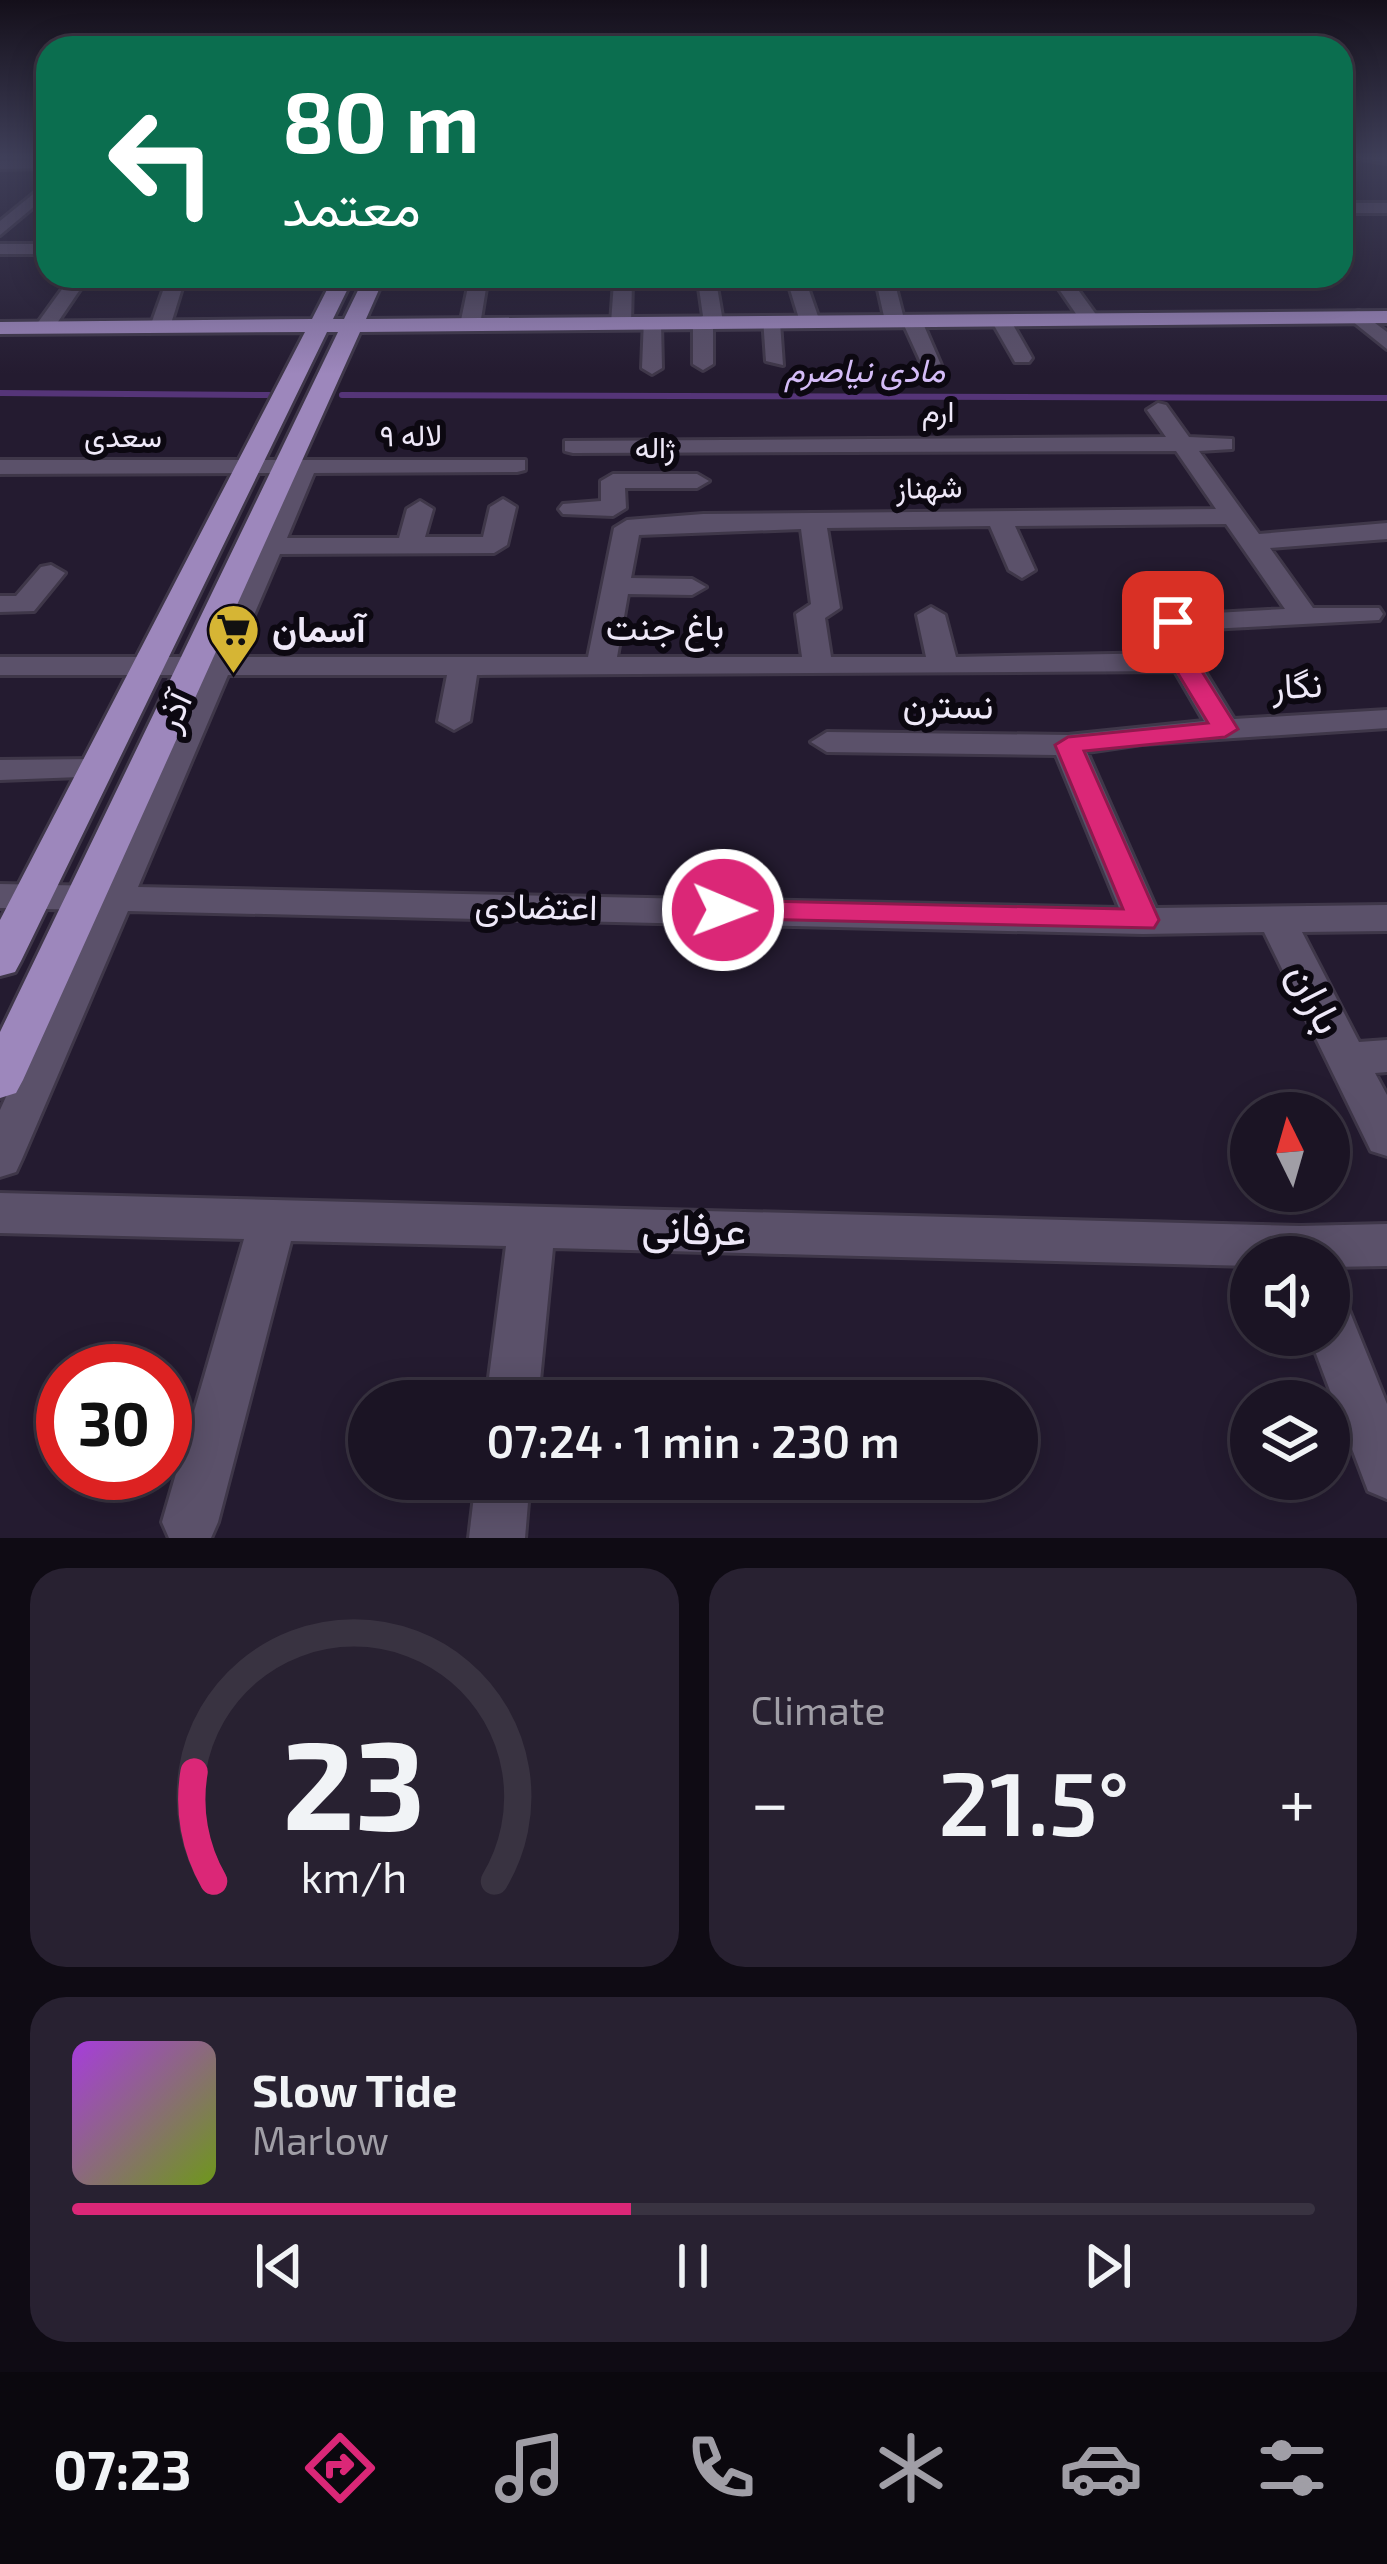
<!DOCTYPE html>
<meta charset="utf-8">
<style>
body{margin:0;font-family:"Exo 2",Vazirmatn,sans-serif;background:#282131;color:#f1f3f6;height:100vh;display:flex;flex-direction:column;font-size:45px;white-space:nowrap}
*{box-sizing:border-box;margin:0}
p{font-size:39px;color:#a09ea6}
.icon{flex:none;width:66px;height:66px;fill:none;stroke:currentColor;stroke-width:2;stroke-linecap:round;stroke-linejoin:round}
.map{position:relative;height:1538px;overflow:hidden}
.drawer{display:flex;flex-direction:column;gap:30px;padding:30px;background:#0f0b14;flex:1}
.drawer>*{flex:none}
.guide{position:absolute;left:36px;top:36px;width:1317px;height:252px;border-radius:36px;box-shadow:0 6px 30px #0003,0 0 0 3px #393341;background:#0b6e4f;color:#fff;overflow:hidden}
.needle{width:78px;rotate:355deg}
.controls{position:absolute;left:1230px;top:1092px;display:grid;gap:24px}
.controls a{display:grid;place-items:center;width:120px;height:120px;border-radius:50%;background:#1b1424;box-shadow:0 6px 30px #0003,0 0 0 3px #393341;font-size:60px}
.speed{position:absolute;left:36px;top:1344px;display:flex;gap:24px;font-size:60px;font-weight:700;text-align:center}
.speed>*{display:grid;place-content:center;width:156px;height:156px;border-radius:50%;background:#1b1424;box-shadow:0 6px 30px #0003,0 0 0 3px #393341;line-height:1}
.speed .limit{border:18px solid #d22;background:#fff;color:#111}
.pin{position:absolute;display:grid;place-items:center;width:102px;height:102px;color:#fff;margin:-51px;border-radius:24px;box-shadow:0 6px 18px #0006}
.me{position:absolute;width:132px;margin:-66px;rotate:91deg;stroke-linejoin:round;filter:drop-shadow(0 0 9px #0008)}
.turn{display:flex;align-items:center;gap:42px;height:252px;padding:0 48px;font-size:54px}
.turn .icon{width:156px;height:156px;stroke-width:2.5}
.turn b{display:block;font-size:84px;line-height:102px}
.big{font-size:90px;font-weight:600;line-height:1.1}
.drawer .card{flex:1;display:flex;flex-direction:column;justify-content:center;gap:18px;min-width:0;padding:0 42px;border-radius:36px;background:#282131}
.drawer .dial{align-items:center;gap:0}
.dial svg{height:312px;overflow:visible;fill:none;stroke:#393341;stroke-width:7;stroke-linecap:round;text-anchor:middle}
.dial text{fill:#f1f3f6;stroke:none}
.song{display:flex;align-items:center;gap:36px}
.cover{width:144px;height:144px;border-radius:18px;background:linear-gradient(135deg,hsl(280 70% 55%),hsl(80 70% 35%))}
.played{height:12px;border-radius:6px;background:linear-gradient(90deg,#db2777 45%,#393341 45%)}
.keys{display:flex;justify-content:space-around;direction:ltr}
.heat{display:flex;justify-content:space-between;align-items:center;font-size:66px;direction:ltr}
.drawer .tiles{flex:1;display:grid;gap:30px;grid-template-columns:1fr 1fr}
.card:last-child{grid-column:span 2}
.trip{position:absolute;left:348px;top:1380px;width:690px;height:120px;border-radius:60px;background:#1b1424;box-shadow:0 6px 30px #0003,0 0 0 3px #393341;font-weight:600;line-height:120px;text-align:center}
.tab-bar{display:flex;height:192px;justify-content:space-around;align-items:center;background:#0b080e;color:#a09ea6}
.tab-bar .icon{width:84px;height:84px}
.tab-bar .current{color:#db2777}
.tab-bar b{font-size:54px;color:#f1f3f6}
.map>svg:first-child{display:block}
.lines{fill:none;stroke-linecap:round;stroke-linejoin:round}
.stream{stroke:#553578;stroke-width:6}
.minor-casing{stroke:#3f3749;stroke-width:6}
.major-casing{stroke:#3f3749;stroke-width:6}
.minor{fill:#5b516a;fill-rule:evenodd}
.major{fill:#9d87bc;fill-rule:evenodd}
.route{fill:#db2777;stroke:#8e194d;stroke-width:3}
.labels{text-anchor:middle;stroke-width:12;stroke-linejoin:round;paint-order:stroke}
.far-street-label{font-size:30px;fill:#eee8f8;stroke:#0c0811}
.far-water-label{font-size:33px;font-style:italic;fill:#d4bcf7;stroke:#0c0811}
.street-label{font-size:36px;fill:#eee8f8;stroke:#0c0811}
.poi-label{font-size:36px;font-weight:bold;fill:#eee8f8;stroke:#0c0811;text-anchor:start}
.near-street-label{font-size:42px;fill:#eee8f8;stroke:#0c0811}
</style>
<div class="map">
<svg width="1387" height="1538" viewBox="0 0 1387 1538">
<rect width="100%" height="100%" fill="#241b30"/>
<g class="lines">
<!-- stream -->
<g class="stream">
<polyline points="0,393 269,395"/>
<polyline points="342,395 1387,398"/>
</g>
<defs>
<g id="minor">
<polygon points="1387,158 1387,163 1363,159 1363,158"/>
<polygon points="48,160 48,168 0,169 0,161"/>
<polygon points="48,182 48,195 0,235 0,221"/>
<rect x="1341" y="203" width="46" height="10"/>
<rect x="0" y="244" width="48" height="10"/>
<polygon points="709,276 716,281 723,322 713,328 713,364 703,370 693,364 693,322 703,316 698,281"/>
<polygon points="786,276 804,276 820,322 817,326 800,322"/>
<polygon points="875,276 893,276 904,319 912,315 922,321 941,365 938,369 924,369 903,323 895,327 885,321"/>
<polygon points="1004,276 1022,276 1026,284 1011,288"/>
<polygon points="1050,276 1068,276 1100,320 1097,324 1083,324"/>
<polygon points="478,277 487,282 480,325 470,331 460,325 469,282"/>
<polygon points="623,277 632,282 631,323 621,329 611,323 614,282"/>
<polygon points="68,281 83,285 51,332 37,332 34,328"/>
<polygon points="173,282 182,288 170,327 153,331 150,327 164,288"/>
<polygon points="1359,311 1387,332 1387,349 1352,321 1352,313"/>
<polygon points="994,316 1008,316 1032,358 1029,362 1015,362 991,320"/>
<polygon points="763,318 780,322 783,365 766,361"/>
<polygon points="644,319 661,323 662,368 652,374 642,368"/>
<path d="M1158 403 1166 405 1189 437 1232 439V449L1199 451 1259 534 1387 523V539L1270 548 1313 608H1379L1383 614 1379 620 1190 630 1199 662 1234 719 1387 710V728L1142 744 1087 752 1156 908 1387 905V931L1302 932 1359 1042 1387 1040V1072L1375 1073 1387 1095V1156L1371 1151 1264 932 1143 934 128 911 22 1159 16 1172 0 1177V1110L91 910 0 908V884L102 886 198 675H0V657H206L254 554 237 546 241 540 261 538 290 473 0 474V460H525V470L517 472 314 473 287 538H399L407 509 420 501 433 509 425 537H483L490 507 503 499 516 507 507 545 494 553 280 554 236 657H588L614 528 627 520 703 514 1216 509 1176 451 573 453 565 451V441L1166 437 1147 410ZM1226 524 1285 609 1163 616 1159 622 1167 653 956 657 945 615 931 607 917 615 926 657H831L825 618 840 608 827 528 990 526 1009 570 1022 578 1035 570 1015 526ZM801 529 811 604 796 614 802 657H617L628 594 692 595 706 587 692 579 631 578 639 535ZM1175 671 1204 721 1068 735 827 732 811 742 827 752 1056 755 1119 908 138 887 228 675H447L438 721 454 730 470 721 477 675Z"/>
<polygon points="613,474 697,474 709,481 697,488 625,488 626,508 613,516 563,514 559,509 563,504 601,501 601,481"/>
<polygon points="51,565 65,573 34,611 0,612 0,596 16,596 41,567"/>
<polygon points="95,759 112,769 107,776 0,780 0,760"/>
<polygon points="0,1193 1300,1226 1387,1224 1387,1266 1329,1267 1329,1257 1251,1257 1251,1266 553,1248 538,1401 486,1401 506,1246 291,1241 218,1522 211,1538 169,1538 162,1522 244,1239 0,1233"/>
<polygon points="1329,1298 1347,1305 1387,1404 1387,1499 1368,1491 1309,1335 1329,1335"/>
<polygon points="476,1479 530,1479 525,1538 469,1538"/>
</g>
<polygon id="major" points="334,276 354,276 333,319 344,319 365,276 385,276 366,319 1387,311 1387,323 360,332 23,1080 16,1093 0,1098 0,1032 338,332 327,332 21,961 15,972 0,976 0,920 305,332 0,334 0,322 312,319"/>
</defs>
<!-- minor casing -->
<use href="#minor" class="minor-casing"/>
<!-- major casing -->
<use href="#major" class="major-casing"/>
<!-- minor -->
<use href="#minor" class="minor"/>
<!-- major -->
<use href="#major" class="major"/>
</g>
<!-- sky -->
<linearGradient id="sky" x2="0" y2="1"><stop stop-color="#140f1a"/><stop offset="0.42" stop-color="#3f3f59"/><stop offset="1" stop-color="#3f3f59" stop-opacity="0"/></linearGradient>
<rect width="1387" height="374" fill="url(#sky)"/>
<!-- route -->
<polygon class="route" points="1173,615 1185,622 1196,662 1238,729 1225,737 1084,751 1159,920 1154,928 712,918 708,910 712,903 723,900 1123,909 1055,745 1068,737 1208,723 1171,662 1162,622"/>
<!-- icons -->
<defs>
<symbol id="supermarket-pin" viewBox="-11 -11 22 30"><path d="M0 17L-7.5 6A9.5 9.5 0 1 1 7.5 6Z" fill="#d6b534" stroke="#0c0811"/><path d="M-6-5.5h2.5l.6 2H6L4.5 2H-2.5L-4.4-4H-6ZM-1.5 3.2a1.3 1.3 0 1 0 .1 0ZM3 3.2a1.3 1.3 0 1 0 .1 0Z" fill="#111"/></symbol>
</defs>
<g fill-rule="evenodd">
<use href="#supermarket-pin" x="204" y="600" width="59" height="81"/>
</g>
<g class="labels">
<!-- far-street labels -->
<g class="far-street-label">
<text x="938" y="422">ارم</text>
<text transform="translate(411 436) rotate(-1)" y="10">۹ لاله</text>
<text x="123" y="447">سعدی</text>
<text x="655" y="458">ژاله</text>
<text transform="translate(929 488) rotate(-2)" y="10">شهناز</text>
</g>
<!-- far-water labels -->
<g class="far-water-label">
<text x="865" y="382">مادی نیاصرم</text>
</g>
<!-- street labels -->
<g class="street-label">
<text x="665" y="640">باغ جنت</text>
<text transform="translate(1297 685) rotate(-3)" y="13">نگار</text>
<text transform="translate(948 705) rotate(1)" y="13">نسترن</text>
<text transform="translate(173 711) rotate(-65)" y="13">آذر</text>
<text transform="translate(536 906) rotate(1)" y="13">اعتضادی</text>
</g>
<!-- poi labels -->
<g class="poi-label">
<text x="272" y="642">آسمان</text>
</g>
<!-- near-street labels -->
<g class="near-street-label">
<text transform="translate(1316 998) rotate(63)" y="15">باران</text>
<text transform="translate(694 1229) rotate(2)" y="15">عرفانی</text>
</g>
</g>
</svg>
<div class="controls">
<a><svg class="needle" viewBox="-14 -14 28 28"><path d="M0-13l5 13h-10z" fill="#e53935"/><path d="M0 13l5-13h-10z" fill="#a09ea6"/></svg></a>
<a><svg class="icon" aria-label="sound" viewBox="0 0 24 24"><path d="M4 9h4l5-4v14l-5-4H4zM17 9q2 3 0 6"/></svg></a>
<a><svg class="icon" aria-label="layers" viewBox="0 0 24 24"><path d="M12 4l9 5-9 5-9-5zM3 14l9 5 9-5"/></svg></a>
</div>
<div class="speed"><div class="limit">30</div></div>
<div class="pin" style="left:1173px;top:622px;background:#d93025"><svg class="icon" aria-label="arrive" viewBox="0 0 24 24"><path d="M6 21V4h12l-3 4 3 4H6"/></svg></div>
<svg class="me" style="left:723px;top:910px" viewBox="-20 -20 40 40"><circle r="17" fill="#db2777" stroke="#fff" stroke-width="3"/><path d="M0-11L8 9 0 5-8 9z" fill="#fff"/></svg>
<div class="trip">07:24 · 1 min · 230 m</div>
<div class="guide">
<div class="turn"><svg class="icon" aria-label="left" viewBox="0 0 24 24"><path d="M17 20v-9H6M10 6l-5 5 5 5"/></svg><div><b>80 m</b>معتمد</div></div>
</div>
</div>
<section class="drawer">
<div class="tiles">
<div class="card dial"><svg viewBox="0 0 100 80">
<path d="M14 69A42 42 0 1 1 86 69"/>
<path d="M14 69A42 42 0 0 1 9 41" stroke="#db2777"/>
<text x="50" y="56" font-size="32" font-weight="700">23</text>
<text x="50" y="72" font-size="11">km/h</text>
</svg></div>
<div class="card"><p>Climate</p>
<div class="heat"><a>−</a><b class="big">21.5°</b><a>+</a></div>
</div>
<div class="card">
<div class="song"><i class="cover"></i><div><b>Slow Tide</b><p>Marlow</p></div></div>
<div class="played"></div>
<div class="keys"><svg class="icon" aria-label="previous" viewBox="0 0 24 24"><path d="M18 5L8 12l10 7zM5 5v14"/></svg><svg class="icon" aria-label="pause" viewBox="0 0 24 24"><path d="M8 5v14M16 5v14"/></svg><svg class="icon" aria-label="next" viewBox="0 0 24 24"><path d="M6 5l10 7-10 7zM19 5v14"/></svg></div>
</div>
</div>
</section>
<nav class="tab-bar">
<b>07:23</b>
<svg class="icon current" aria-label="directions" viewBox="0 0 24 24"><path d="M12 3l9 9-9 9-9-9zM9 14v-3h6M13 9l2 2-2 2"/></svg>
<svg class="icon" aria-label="music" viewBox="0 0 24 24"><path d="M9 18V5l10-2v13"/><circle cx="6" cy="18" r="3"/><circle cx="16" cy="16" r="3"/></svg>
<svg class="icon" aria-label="phone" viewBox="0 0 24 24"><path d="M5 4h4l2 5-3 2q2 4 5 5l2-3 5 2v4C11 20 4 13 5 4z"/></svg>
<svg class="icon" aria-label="climate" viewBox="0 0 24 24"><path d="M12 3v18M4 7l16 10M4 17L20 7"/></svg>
<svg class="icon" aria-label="car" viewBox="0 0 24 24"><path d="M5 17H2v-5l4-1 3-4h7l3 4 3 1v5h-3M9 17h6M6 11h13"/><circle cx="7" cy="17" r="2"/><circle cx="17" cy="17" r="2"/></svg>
<svg class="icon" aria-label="filters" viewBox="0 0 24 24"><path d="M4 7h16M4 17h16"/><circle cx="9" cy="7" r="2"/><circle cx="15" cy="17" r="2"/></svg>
</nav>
